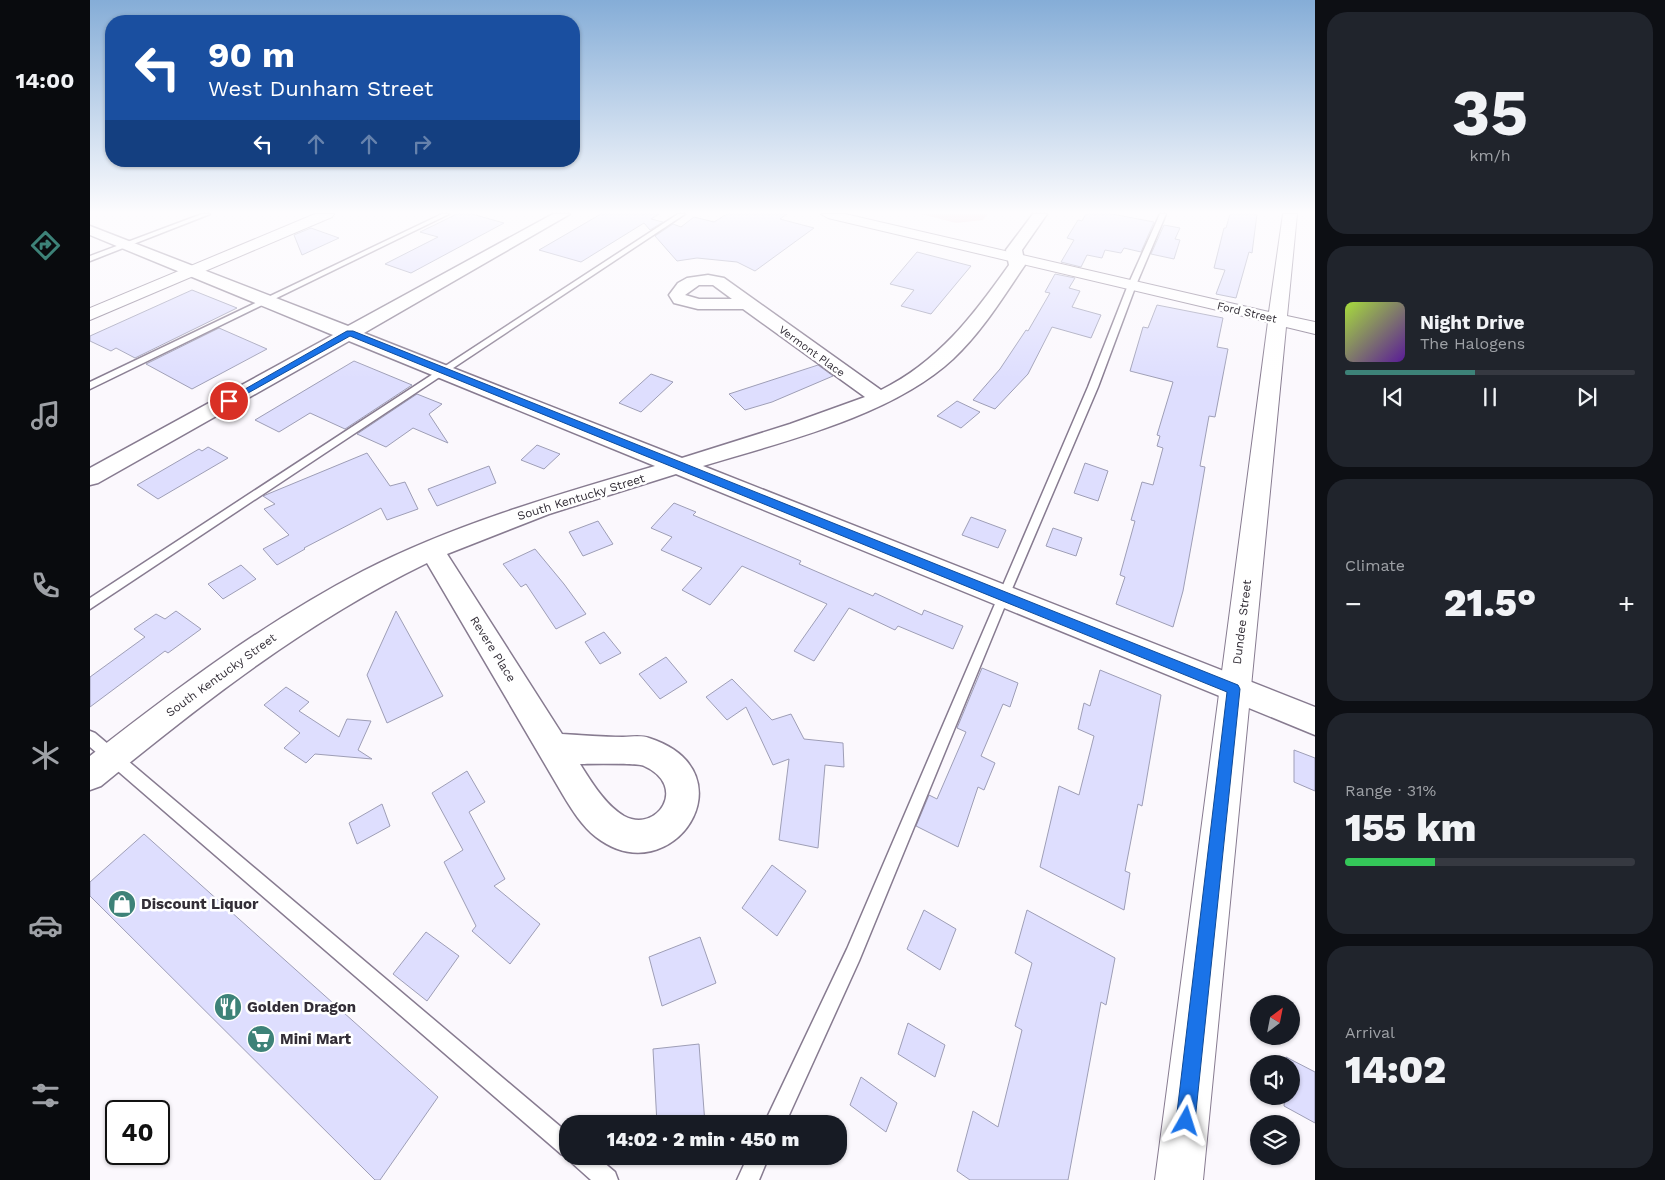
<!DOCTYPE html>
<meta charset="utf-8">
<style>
body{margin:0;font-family:"Work Sans",sans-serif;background:#20242c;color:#f1f3f6;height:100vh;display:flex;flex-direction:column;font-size:19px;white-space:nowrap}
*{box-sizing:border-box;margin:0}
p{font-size:16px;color:#9ea1a6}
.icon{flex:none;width:28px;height:28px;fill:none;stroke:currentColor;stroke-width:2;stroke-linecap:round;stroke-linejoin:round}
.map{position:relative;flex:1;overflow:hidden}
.side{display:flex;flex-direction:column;gap:12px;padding:12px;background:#0d0f14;width:350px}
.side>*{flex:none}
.hud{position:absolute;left:15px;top:15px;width:475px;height:152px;border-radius:20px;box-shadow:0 1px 4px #0004;background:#1a4fa0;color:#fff;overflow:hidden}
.needle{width:32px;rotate:32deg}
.buttons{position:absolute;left:1160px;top:995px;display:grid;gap:10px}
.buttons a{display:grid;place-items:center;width:50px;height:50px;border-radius:50%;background:#171b24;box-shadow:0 1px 4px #0004;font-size:25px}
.speed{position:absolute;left:15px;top:1100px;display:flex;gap:10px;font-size:25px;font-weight:700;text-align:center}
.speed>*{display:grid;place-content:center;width:65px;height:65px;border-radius:50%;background:#171b24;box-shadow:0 1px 4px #0004;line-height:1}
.speed .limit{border:2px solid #111;border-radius:8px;background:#fff;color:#111}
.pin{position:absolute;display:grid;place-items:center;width:42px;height:42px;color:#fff;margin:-21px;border:2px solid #fff;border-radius:50%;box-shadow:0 1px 5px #0007}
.me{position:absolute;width:55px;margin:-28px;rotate:6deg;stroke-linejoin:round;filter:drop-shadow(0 0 4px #0008)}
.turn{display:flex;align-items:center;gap:18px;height:105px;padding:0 20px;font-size:22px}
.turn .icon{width:65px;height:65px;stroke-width:2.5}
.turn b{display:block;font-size:35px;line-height:42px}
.lanes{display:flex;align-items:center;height:48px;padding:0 20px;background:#0003;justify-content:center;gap:25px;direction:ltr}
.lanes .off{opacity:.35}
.big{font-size:38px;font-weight:800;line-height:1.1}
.side .widget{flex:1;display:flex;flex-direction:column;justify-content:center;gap:8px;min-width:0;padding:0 18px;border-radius:20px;background:#20242c}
.side .dial{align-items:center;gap:0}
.dial b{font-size:65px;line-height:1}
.song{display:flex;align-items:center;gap:15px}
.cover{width:60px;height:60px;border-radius:8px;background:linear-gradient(135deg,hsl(80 70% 55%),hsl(270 70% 35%))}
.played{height:5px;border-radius:2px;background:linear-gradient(90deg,#3d8278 45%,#363941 45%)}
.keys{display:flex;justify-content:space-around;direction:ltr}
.heat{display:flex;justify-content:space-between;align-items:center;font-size:28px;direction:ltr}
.charge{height:8px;border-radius:4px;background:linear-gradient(90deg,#34c759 31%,#363941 0)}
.trip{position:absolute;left:469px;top:1115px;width:288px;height:50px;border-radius:20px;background:#171b24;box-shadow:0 1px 4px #0004;font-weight:800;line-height:50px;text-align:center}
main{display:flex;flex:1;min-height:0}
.dock{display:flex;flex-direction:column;width:90px;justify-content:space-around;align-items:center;background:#090b0e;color:#9ea1a6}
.dock .icon{width:35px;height:35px}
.dock .on{color:#3d8278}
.dock b{font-size:22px;color:#f1f3f6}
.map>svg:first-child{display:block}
.green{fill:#efcad2}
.building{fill:#dedefe;stroke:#9e9eb6}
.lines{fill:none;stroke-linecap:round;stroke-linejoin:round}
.service-casing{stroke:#877b90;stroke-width:3}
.minor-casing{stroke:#877b90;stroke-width:3}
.tertiary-casing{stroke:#877b90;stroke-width:2}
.service{fill:#fff;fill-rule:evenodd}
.minor{fill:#fff;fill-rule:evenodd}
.tertiary{fill:#fff;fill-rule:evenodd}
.route{fill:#1a73e8;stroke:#114b97}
.labels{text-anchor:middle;stroke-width:5;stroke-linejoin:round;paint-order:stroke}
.far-street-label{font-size:11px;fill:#332e37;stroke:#fff}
.street-label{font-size:12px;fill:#332e37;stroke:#fff}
.near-poi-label{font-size:15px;font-weight:bold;fill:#332e37;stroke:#fff;text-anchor:start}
</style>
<main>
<nav class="dock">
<b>14:00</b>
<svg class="icon on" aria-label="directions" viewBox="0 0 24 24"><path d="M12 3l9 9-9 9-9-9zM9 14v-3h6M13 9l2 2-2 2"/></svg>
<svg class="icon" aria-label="music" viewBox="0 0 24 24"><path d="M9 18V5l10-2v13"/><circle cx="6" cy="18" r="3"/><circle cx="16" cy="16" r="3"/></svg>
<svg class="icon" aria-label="phone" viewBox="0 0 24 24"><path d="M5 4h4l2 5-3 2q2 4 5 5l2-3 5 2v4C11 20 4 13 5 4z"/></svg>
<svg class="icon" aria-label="climate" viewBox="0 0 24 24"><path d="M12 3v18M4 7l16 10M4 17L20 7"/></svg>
<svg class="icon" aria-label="car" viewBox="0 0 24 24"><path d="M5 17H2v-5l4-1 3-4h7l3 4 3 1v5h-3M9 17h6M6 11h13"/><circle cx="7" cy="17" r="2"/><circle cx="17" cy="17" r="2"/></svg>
<svg class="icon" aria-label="filters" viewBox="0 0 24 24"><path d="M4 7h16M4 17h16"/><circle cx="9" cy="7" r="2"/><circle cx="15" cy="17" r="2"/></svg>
</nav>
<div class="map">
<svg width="1225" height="1180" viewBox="0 0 1225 1180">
<rect width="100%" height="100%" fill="#fbf8fd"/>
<!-- green -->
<polygon class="green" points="831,214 898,214 893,220 866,223"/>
<!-- building -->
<g class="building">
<polygon points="367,214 382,214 414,223 321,273 295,264 348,237 330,232"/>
<polygon points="511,214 569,214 561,219 573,222 560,230 554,223 491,262 449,250"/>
<polygon points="637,214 697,214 690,219 724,228 665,271 647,262 607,258 587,261 565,236 583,224 591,227 604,217 624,222"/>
<polygon points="996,214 1022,214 1064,222 1051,252 1034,248 1031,253 1015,250 1012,258 997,255 991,267 971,262 984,240 977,238 988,220 992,221"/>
<polygon points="1140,214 1167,214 1162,253 1159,252 1146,298 1126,294 1135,270 1124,268 1134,228 1136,228"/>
<polygon points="1074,225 1090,228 1085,239 1090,240 1084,259 1061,254"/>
<polygon points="221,228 249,238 212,255 204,235"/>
<polygon points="827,252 881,266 841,314 811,306 824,290 800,284"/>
<polygon points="965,274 985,278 979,288 990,291 982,307 1011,315 1001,338 962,327 938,374 905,409 883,400 910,369 936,330 938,331 960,293 955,292"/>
<polygon points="102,290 147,308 45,358 26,348 21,351 0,341 0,336"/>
<polygon points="1067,305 1133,318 1127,347 1138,349 1125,417 1119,416 1110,466 1115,467 1108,508 1093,591 1083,627 1026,604 1035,577 1030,575 1045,521 1041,520 1052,482 1063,485 1073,448 1067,446 1070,436 1067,435 1083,382 1040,371 1053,327 1058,328"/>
<polygon points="129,328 177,349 102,389 56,364"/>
<polygon points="264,361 322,385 255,429 220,413 189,432 165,420"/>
<polygon points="728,365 743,376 682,402 655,410 639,394"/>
<polygon points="561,374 583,382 551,412 529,403"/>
<polygon points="327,394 352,404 339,414 358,443 323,428 296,447 267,434"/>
<polygon points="867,401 890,412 871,428 847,416"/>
<polygon points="447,445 470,454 454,469 431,460"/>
<polygon points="118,447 138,458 68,499 47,485 109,449 112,451"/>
<polygon points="277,453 300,486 315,482 328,509 297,520 291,508 214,548 215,549 187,565 173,549 199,535 174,509 185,504 173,496"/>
<polygon points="995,463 1018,471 1008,501 984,493"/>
<polygon points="399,466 406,483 347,506 338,489"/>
<polygon points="584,503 606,512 603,515 711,561 709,564 783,596 785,593 832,615 834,610 873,626 863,649 808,626 805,630 759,608 724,661 704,651 737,604 652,566 620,605 592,590 612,568 571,550 582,537 561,528"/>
<polygon points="881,517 916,530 908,548 872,535"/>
<polygon points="508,521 523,544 493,556 479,532"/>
<polygon points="963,528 992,538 986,556 956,546"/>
<polygon points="445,549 474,584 496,614 466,629 436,584 431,587 413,564"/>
<polygon points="151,565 166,579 133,599 118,584"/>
<polygon points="86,611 111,629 78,653 75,651 0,707 0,677 55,637 44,629 66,614 75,619"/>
<polygon points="306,611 353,696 297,723 277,675"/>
<polygon points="514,632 531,653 510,664 495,642"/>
<polygon points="576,657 597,682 570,699 549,674"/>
<polygon points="892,668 928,683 920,707 913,704 891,756 905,763 894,790 888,787 868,847 826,826 839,795 847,799 876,732 867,728"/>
<polygon points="1010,670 1071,695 1052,806 1048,804 1035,871 1040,873 1034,910 950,867 969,786 989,795 1004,736 988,729 994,703 1000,706"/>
<polygon points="642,679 682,720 701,714 714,739 753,743 754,767 735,765 728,848 689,840 699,759 683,765 656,707 637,720 616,697"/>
<polygon points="196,687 219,702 209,711 249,737 257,719 281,721 268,750 282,759 225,754 216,763 194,748 210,733 174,705"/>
<polygon points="1204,750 1225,758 1225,791 1204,782"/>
<polygon points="377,771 395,802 379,812 415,879 404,886 450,924 420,964 382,931 386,926 354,862 373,850 342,793"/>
<polygon points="292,804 300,826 267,844 259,823"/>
<polygon points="54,834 348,1097 290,1180 285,1180 0,896 0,882"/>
<polygon points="682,865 716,891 687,936 652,908"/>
<polygon points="834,910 866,929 850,970 817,949"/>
<polygon points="937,910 1025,958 1016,1005 1011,1002 978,1180 880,1180 867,1171 883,1111 908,1127 932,1030 925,1026 942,963 925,953"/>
<polygon points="336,932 369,956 337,1001 303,974"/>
<polygon points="610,937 626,983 572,1006 559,957"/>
<polygon points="818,1023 855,1045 845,1077 808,1054"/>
<polygon points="609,1044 615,1124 567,1124 563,1049"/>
<polygon points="1196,1057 1225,1072 1225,1123 1194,1106 1195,1096 1201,1096 1201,1064 1196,1064"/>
<polygon points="771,1077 807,1103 796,1132 760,1105"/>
</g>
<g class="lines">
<defs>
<g id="service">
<polygon points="112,214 120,214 0,261 0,256"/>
<polygon points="352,214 359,214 0,389 0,382"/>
<polygon points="588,214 595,214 0,609 0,598"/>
<polygon points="1070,214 1076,214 1046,285 1008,387 919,596 769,961 695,1124 674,1124 757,949 998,387 1038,285"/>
<polygon points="0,731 5,733 478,1133 478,1156 506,1156 525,1172 528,1180 501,1180 482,1163 479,1157 471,1154 0,747"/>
<polygon points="658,1156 679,1156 669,1180 647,1180"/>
</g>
<path id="minor" d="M463 214H480L274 333 592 458 700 424 775 397 653 309H608L584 303 579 295 588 283 597 278 618 275 634 278 791 390C848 362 883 316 919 265L916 250 943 214H957L932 250 935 265C913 297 892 332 863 359 802 416 692 442 613 466L1225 707V735L586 474 459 514 357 554 472 734C492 735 513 737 533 737 542 737 551 735 559 738 664 772 582 896 506 837 492 826 482 810 473 795L337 563C216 622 115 701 11 786L0 790V756C87 688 175 622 273 571 365 524 466 495 565 466L259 341 8 483 0 485V468L243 335 0 235V226L258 326ZM609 285H623L642 299H609L595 295ZM490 764C501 764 548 763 554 766 599 786 567 834 534 816 515 805 501 781 490 764Z"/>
<g id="tertiary">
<polygon points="225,214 244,214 242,217 0,320 0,308"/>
<polygon points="731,214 755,214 1179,312 1193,214 1207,214 1197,316 1225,322 1225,334 1196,327 1113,1180 1065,1180 1178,322 738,218"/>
</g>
</defs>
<!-- service casing -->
<use href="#service" class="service-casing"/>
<!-- minor casing -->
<use href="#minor" class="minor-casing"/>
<!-- tertiary casing -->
<use href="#tertiary" class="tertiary-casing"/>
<!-- service -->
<use href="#service" class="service"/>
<!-- minor -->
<use href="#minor" class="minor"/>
<!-- tertiary -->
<use href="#tertiary" class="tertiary"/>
</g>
<!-- sky -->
<linearGradient id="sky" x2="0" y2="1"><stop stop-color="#85add7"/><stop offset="0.56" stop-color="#fdfcfe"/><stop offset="1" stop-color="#fdfcfe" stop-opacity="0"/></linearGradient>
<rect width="1225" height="379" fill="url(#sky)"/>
<!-- route -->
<polygon class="route" points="257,331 263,331 1148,685 1150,689 1105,1121 1103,1128 1096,1130 1089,1128 1086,1121 1137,692 260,336 142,402 134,401"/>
<!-- icons -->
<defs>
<symbol id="shop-disc" viewBox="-11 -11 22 22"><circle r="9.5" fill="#3d8278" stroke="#fff"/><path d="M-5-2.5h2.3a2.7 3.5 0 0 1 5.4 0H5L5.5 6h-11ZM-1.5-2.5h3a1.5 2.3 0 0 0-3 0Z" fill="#fff"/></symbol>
<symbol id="restaurant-disc" viewBox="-11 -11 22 22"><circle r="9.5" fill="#3d8278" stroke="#fff"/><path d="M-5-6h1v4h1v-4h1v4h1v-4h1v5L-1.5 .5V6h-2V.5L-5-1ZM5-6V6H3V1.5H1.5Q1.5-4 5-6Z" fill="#fff"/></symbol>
<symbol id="supermarket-disc" viewBox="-11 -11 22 22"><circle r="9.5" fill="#3d8278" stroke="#fff"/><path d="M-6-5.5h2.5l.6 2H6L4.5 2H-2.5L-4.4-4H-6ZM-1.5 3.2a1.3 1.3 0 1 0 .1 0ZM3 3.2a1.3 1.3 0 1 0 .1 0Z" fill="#fff"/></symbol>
</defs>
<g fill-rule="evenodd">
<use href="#shop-disc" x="16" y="888" width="32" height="32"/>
<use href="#restaurant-disc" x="122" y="991" width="32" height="32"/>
<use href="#supermarket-disc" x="155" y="1023" width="32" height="32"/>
</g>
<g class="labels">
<!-- far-street labels -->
<g class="far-street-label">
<text transform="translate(1157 312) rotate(13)" y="4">Ford Street</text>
<text transform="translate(722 351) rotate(36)" y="4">Vermont Place</text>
</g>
<!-- street labels -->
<g class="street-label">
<text transform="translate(491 497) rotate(-17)" y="4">South Kentucky Street</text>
<text transform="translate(1152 622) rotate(-83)" y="4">Dundee Street</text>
<text transform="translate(403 649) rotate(58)" y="4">Revere Place</text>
<text transform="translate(131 675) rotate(-36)" y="4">South Kentucky Street</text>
</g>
<!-- near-poi labels -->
<g class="near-poi-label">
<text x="51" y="909">Discount Liquor</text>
<text x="157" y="1012">Golden Dragon</text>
<text x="190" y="1044">Mini Mart</text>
</g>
</g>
</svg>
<div class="buttons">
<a><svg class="needle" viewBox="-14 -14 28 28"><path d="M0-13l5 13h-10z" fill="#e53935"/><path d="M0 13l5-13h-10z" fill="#9ea1a6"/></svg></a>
<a><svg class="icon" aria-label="sound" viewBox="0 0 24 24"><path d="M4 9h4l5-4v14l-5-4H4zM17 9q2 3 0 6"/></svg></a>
<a><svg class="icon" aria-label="layers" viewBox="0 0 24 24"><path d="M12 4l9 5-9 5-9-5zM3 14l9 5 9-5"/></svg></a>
</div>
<div class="speed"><div class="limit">40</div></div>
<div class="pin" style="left:139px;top:401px;background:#d93025"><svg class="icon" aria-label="arrive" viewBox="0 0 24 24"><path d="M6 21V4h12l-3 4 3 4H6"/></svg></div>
<svg class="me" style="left:1096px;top:1121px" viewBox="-20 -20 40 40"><path d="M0-17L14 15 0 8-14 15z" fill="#1a73e8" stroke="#fff" stroke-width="4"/></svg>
<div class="trip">14:02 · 2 min · 450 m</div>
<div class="hud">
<div class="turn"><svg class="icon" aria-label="left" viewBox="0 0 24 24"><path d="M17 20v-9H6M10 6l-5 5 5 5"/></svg><div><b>90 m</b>West Dunham Street</div></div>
<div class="lanes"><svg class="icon" aria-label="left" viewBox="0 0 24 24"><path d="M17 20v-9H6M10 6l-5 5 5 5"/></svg><svg class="icon off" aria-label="ahead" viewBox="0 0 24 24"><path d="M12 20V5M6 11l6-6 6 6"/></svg><svg class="icon off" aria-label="ahead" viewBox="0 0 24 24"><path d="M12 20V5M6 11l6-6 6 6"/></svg><svg class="icon off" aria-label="right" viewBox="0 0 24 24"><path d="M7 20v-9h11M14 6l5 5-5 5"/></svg></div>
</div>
</div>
<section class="side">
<div class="widget dial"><b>35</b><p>km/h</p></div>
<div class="widget">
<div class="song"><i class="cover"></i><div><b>Night Drive</b><p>The Halogens</p></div></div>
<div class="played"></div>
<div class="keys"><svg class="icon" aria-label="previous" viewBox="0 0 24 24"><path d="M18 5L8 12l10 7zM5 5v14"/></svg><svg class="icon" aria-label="pause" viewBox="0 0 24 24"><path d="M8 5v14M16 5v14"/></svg><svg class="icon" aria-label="next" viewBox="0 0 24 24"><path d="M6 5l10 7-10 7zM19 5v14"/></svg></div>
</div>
<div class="widget"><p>Climate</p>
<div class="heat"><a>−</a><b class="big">21.5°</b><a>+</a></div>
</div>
<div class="widget"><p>Range · 31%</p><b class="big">155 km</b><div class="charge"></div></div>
<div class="widget"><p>Arrival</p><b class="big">14:02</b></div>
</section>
</main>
